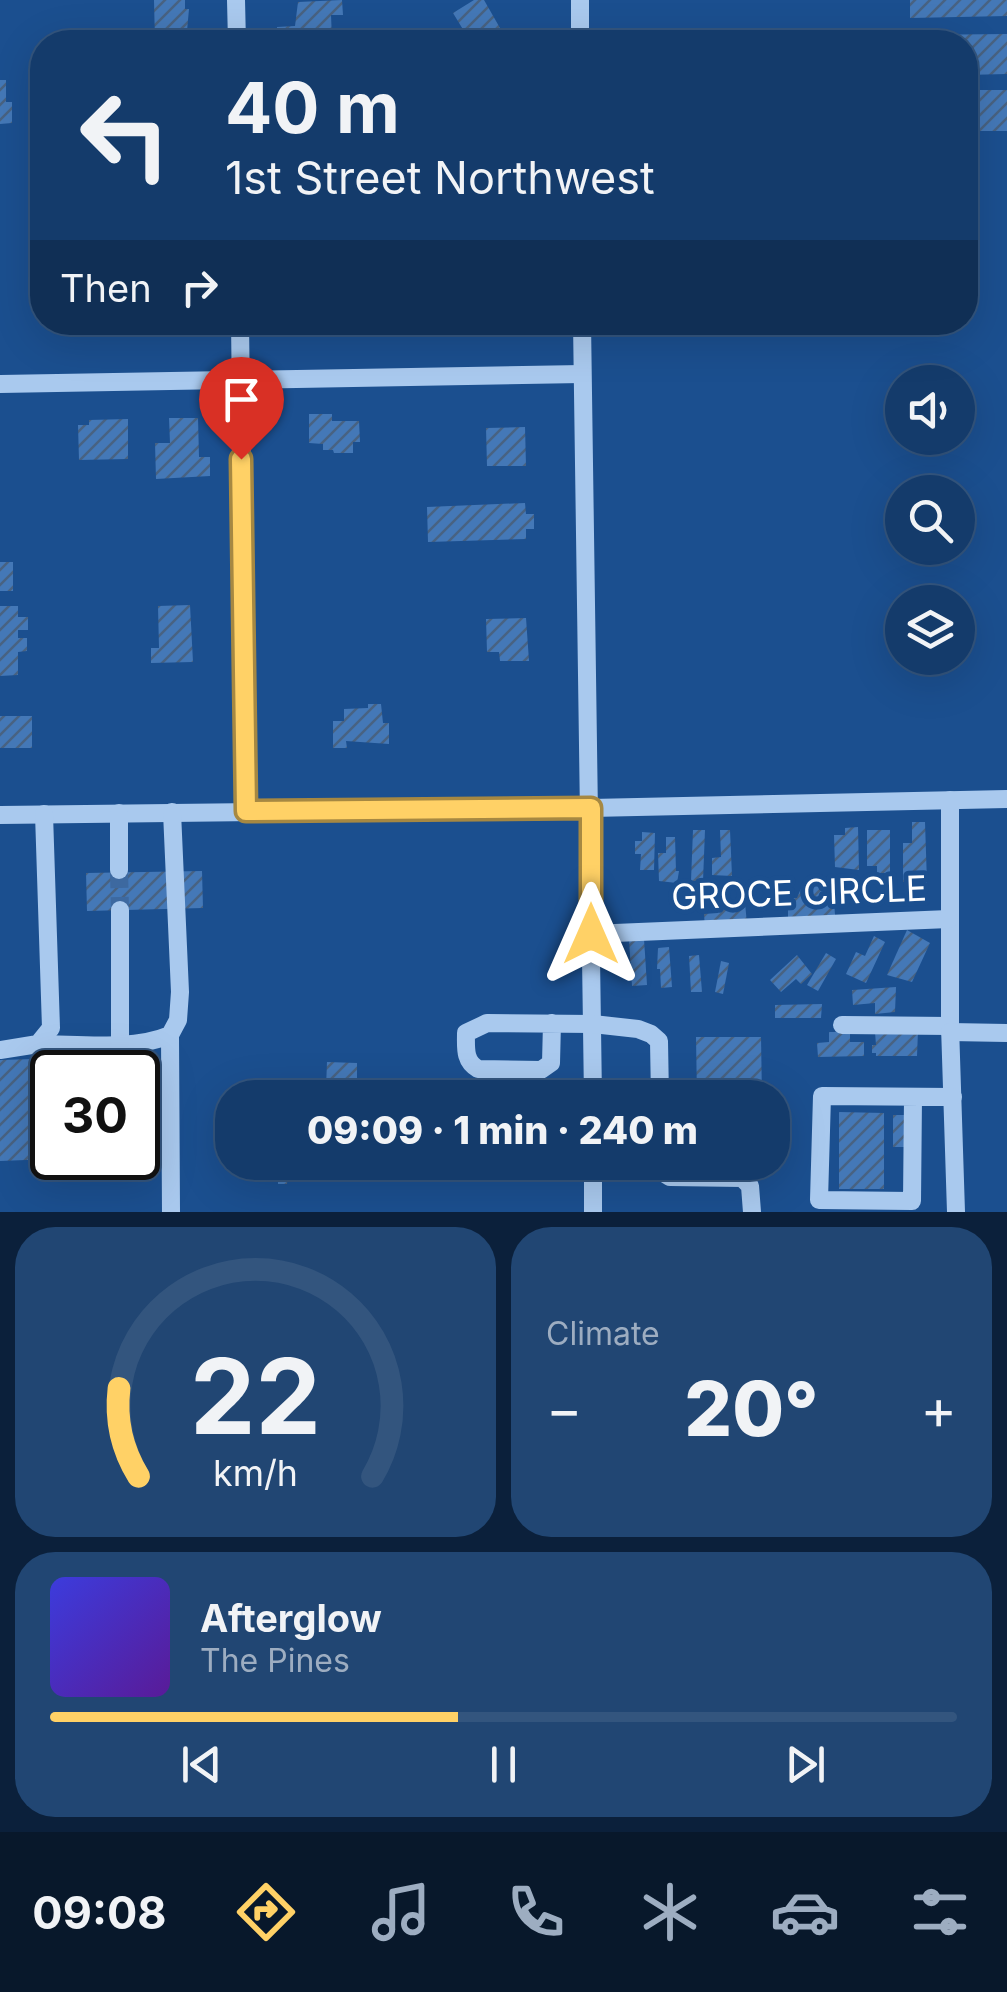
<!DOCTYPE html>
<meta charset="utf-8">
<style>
body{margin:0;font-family:Inter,sans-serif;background:#214673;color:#f1f3f6;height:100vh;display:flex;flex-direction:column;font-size:38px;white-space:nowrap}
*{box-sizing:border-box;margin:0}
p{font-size:32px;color:#9dadc1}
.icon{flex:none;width:55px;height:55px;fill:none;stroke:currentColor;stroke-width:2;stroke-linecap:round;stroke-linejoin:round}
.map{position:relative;height:1212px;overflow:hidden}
.drawer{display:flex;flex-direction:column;gap:15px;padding:15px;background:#0b203b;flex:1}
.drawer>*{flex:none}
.guide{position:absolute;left:30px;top:30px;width:948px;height:305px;border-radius:40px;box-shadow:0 10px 40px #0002,0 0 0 2px #33557e;background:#143b6b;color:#f1f3f6;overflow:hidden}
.fabs{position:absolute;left:885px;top:365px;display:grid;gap:20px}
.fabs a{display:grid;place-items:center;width:90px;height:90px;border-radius:50%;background:#143b6b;box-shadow:0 10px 40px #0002,0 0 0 2px #33557e;font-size:50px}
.speed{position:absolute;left:30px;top:1050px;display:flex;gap:20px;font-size:50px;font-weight:700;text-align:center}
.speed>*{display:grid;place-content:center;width:130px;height:130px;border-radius:50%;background:#143b6b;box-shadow:0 10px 40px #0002,0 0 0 2px #33557e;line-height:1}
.speed .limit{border:5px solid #111;border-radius:15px;background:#fff;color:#111}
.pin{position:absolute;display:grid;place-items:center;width:85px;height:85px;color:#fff;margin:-102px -42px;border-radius:50% 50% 50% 0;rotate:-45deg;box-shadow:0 0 10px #0007}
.pin .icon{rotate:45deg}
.me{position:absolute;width:110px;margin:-55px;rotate:0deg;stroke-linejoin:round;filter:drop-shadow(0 0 8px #0008)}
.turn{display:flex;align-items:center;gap:35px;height:210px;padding:0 30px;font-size:45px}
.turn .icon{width:130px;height:130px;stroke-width:2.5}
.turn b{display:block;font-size:70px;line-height:85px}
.then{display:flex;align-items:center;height:95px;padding:0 30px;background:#0003;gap:20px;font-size:38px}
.big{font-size:75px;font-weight:800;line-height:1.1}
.drawer .widget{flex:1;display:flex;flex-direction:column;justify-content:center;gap:15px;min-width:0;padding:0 35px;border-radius:40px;background:#214673}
.drawer .dial{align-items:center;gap:0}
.dial svg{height:260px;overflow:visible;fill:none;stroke:#33557e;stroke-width:7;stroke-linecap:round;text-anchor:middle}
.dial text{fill:#f1f3f6;stroke:none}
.song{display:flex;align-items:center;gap:30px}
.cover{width:120px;height:120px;border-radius:15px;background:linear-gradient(135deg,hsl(240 70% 55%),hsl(270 70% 35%))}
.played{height:10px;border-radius:5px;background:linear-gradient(90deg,#ffd166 45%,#33557e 45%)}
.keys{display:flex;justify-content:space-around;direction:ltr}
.heat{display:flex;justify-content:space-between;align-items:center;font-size:55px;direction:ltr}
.drawer .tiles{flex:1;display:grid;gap:15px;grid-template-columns:1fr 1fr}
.widget:last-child{grid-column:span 2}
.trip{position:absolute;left:215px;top:1080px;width:575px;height:100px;border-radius:40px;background:#143b6b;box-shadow:0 10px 40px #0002,0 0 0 2px #33557e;font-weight:800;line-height:100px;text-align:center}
.dock{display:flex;height:160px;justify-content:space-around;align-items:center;background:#08182b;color:#9dadc1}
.dock .icon{width:70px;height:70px}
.dock .active{color:#ffd166}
.dock b{font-size:45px;color:#f1f3f6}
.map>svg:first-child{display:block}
.building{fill:url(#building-hatch)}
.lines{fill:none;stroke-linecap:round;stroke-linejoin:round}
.minor-tunnel{stroke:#3d69a0;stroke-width:18;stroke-dasharray:18 9;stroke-linecap:butt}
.minor{stroke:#a9c9ee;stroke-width:18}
.route-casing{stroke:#a68842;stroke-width:25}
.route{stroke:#ffd166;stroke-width:18}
.labels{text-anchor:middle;stroke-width:10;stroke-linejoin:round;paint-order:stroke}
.street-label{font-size:35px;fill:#fff;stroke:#1b4f8f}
</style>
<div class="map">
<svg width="1007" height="1212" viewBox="0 0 1007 1212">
<defs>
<pattern id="building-hatch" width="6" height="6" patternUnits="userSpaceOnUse" patternTransform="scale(2.5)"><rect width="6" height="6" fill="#4478b7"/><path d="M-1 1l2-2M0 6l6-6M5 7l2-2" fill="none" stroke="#486282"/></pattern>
</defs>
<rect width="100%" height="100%" fill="#1b4f8f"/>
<!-- building -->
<g class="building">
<polygon points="154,0 185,0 185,9 189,9 186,42 155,42"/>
<polygon points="342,0 343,15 331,15 332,39 310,42 299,38 277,39 277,27 295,26 298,2"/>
<polygon points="474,0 484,0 508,42 456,42 467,36 453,13"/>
<polygon points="910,0 1007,0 1007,16 910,18"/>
<polygon points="1007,34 1007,74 965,75 965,42 910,42 910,35"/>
<polygon points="0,80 6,80 6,102 12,102 12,123 0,124"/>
<rect x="965" y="90" width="42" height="41"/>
<polygon points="150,322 189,322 188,337 166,337 165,327 150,327"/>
<polygon points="309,414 332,414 332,421 359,421 360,442 353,442 353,453 334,453 333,450 323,450 323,444 309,443"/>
<polygon points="169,418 198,418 199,457 210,457 210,476 156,479 155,443 170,443"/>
<polygon points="128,419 128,459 79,460 78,425 89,425 89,420"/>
<polygon points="525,427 526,466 487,466 486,428"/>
<polygon points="525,503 526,514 534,514 534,529 526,529 526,539 428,542 427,507"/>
<rect x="0" y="562" width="13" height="29"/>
<polygon points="190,605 193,662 151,663 151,648 159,648 158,606"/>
<polygon points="0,606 18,606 18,617 28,617 28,630 18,630 18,638 27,638 27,651 18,652 18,675 0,676"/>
<polygon points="526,618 529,661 500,661 499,652 487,652 486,619"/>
<polygon points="368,704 381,704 383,723 389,723 389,744 346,741 347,748 333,748 333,721 344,721 344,709 368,708"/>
<rect x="0" y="716" width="32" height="32"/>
<polygon points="912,822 925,822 927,883 903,882 903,843 912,843"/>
<polygon points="858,827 859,870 835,867 834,835 845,835 845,828"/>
<polygon points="693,830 705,830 703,881 691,881"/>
<polygon points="720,830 730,830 732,876 712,875 712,858 721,857"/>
<polygon points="867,830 890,830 890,873 877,873 877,866 867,866"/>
<polygon points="642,832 655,833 654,870 640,870 641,854 635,854 635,841 642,841"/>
<polygon points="666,837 675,837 676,871 679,871 677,883 659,881 658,853 666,853"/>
<polygon points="202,871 203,908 87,911 86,873"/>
<polygon points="802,886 821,886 821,891 826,891 826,901 834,901 835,915 788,917 788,898 797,898"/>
<polygon points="745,903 747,924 705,928 704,914 718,913 717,906"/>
<polygon points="907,930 930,943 912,982 887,975"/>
<polygon points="874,936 885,942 866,983 846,974 856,952 865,956"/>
<polygon points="644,939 647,985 632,986 629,940"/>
<polygon points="669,947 672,987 661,988 660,969 657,969 658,948"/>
<polygon points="826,953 836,959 818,991 807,985"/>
<polygon points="699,955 702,992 691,992 689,956"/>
<polygon points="797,955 812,974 801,984 796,979 781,992 770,980"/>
<polygon points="721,961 729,963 723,994 715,992"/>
<polygon points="896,987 895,1012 875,1014 875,1003 853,1005 852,990"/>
<polygon points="822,1004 821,1018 775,1018 775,1005"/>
<polygon points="918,1031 917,1056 876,1056 876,1053 872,1053 872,1045 876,1045 875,1032"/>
<polygon points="829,1032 850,1032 850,1042 864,1042 864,1056 818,1057 817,1043 829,1042"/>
<polygon points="696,1037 761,1037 762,1098 697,1098"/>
<polygon points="99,1057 99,1072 52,1072 52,1159 0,1161 0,1060"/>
<polygon points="327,1062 357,1063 357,1089 326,1088"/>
<polygon points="264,1088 308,1090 308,1098 264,1098"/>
<polygon points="839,1112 884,1113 884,1189 839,1189"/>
<polygon points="893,1115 904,1115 905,1147 893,1147"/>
<polygon points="262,1162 307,1162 307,1175 288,1174 287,1184 278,1184 278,1174 262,1174"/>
<polygon points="469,1162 543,1162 543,1172 470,1173"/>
</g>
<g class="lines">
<!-- minor-tunnel -->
<polyline class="minor-tunnel" points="119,870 120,910"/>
<!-- minor -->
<g class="minor">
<polyline points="236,0 237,42"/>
<polyline points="580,0 580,42"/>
<polyline points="240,322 246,811"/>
<polyline points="582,322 593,1098"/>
<polyline points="0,384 582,374"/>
<polyline points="950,800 950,1026 956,1212"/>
<polyline points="0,815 591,808 1007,799"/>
<polyline points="119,870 119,813"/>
<polyline points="120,910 120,1043"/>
<polyline points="591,934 949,919"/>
<path d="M552 1023 551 1063 541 1070 478 1069C464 1061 466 1048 466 1033L487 1023 593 1024 638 1029 651 1034 659 1041 660 1098"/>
<polyline points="842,1025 950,1026"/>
<polyline points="950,1032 1007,1033"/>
<polyline points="170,1035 171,1212"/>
<path d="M38 1044C79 1044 132 1051 170 1035L178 1020 180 992 172 812"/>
<polyline points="0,1050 38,1044 51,1028 44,814"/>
<polyline points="913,1098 912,1201 819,1200 822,1096 953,1097"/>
<polyline points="593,1162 593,1212"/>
<polyline points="662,1162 662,1172 670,1177 742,1178 750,1186 752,1212"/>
</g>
</g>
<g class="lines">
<defs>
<polyline id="route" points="241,459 246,811 591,808 591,934"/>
</defs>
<!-- route casing -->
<use href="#route" class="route-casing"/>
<!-- route -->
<use href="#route" class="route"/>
</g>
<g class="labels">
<!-- street labels -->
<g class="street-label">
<text transform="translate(799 893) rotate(-2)" y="12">GROCE CIRCLE</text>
</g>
</g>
</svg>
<div class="fabs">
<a><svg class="icon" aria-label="sound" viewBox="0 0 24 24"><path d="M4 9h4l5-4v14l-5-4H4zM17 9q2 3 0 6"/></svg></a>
<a><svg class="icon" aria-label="search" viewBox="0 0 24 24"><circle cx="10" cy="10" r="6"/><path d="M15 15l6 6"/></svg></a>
<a><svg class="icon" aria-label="layers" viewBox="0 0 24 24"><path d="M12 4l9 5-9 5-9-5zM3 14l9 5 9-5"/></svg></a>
</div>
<div class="speed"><div class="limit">30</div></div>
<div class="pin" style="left:241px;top:459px;background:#d93025"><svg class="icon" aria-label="arrive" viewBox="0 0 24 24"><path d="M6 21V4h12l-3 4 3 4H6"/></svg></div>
<svg class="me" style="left:591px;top:934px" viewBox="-20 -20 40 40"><path d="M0-17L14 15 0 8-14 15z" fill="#ffd166" stroke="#fff" stroke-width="4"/></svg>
<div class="trip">09:09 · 1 min · 240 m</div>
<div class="guide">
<div class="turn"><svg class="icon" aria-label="left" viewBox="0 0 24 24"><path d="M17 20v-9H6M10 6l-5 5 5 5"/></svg><div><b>40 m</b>1st Street Northwest</div></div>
<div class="then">Then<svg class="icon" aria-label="right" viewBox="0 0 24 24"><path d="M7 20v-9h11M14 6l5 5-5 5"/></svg></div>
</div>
</div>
<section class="drawer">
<div class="tiles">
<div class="widget dial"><svg viewBox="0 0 100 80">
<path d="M14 69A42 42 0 1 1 86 69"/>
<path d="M14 69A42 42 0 0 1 8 42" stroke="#ffd166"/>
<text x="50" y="56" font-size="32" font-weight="700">22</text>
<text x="50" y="72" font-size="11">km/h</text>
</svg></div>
<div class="widget"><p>Climate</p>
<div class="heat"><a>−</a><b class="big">20°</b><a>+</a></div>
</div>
<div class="widget">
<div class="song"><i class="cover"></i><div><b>Afterglow</b><p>The Pines</p></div></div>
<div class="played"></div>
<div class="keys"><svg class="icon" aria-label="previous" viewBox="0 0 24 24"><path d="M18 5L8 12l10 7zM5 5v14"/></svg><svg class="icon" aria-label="pause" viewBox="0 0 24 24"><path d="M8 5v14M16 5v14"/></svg><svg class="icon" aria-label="next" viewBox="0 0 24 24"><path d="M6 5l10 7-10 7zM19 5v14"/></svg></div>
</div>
</div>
</section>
<nav class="dock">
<b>09:08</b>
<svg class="icon active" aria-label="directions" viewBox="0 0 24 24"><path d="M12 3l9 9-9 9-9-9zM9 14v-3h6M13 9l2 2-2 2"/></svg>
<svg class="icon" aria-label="music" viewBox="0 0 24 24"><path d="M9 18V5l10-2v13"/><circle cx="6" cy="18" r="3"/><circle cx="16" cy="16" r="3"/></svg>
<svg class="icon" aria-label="phone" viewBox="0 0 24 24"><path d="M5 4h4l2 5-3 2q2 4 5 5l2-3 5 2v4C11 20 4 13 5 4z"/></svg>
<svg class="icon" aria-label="climate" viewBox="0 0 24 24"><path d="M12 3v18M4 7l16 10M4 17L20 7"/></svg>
<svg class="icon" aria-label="car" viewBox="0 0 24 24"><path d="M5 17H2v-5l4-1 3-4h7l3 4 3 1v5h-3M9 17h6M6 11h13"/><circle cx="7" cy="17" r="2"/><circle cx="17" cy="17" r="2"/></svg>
<svg class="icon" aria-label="filters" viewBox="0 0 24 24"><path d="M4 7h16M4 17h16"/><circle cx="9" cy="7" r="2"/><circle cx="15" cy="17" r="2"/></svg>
</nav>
